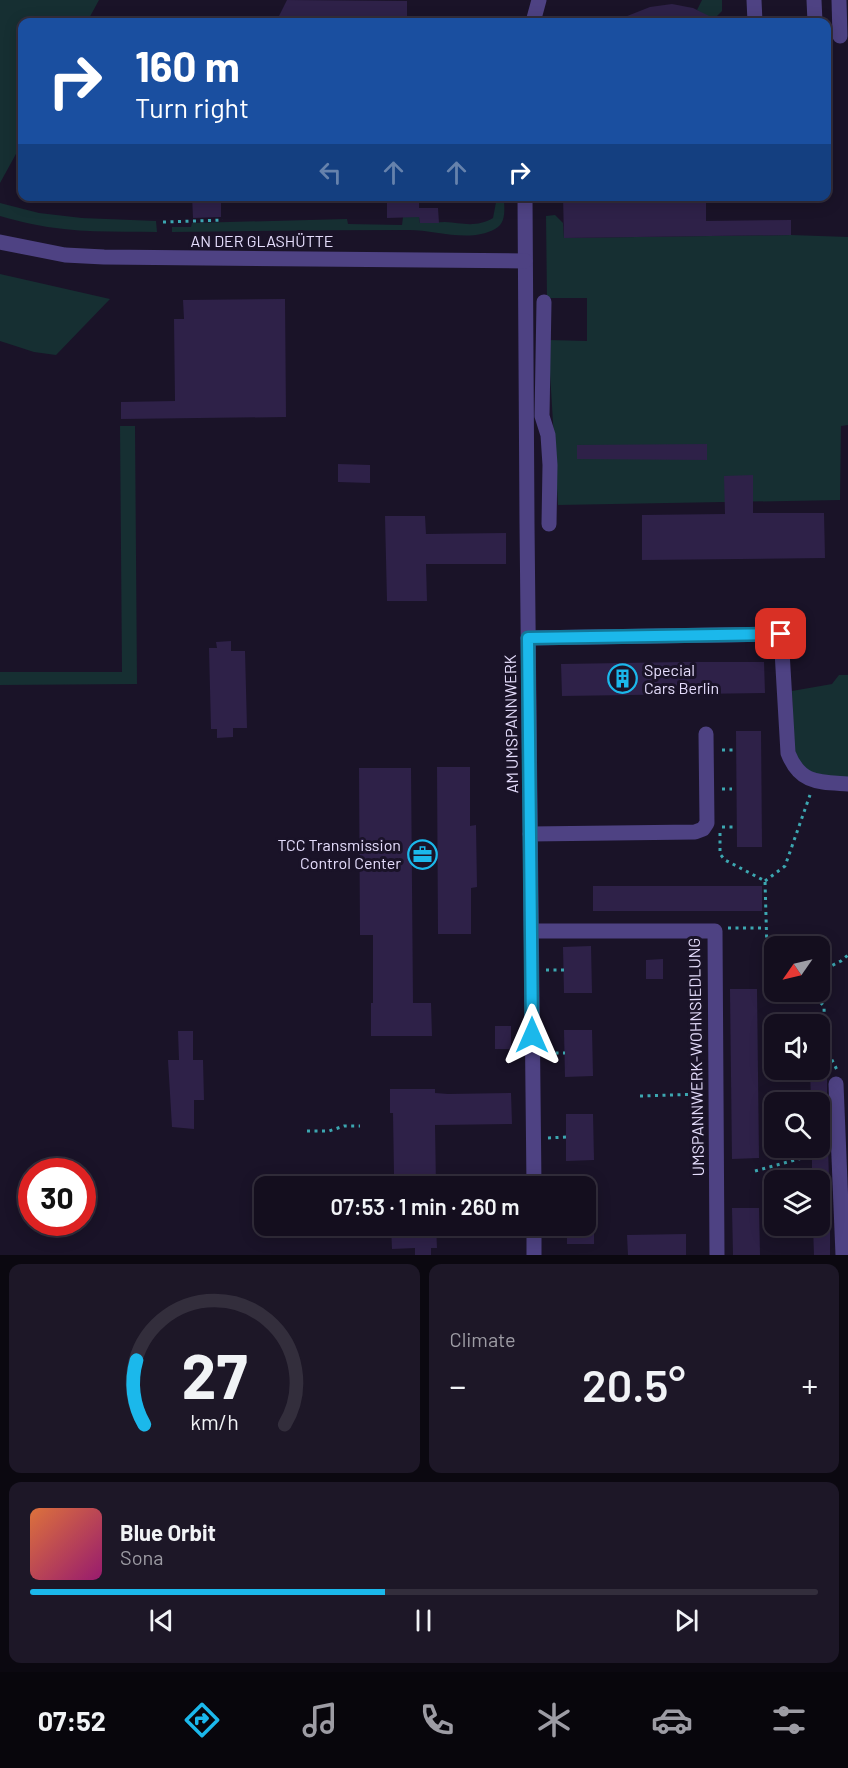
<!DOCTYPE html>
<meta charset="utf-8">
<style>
body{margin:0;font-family:Barlow,sans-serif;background:#1d1727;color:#f1f3f6;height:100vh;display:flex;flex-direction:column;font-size:22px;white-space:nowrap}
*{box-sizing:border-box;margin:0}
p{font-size:20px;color:#9d9ca4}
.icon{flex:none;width:33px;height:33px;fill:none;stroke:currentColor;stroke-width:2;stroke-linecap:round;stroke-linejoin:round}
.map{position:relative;height:1255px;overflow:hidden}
.details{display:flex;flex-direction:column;gap:9px;padding:9px;background:#0b0810;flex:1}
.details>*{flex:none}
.guide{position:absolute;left:18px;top:18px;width:813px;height:183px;border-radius:12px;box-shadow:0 3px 15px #0003,0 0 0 2px #332e3c;background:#1a4fa0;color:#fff;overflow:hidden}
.needle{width:39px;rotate:236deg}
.controls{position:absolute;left:764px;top:936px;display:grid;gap:12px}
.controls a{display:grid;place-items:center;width:66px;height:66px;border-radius:12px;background:#140e1e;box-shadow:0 3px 15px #0003,0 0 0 2px #332e3c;font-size:30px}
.speed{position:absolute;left:18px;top:1158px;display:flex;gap:12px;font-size:30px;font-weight:700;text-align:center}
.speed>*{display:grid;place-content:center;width:78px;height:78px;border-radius:50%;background:#140e1e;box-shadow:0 3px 15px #0003,0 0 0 2px #332e3c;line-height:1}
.speed .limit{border:9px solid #d22;background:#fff;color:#111}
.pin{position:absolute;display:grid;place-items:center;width:51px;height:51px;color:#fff;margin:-26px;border-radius:12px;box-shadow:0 3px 9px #0006}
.me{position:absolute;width:66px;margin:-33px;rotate:0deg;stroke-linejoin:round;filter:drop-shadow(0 0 4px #0008)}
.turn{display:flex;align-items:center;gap:21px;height:126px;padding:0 18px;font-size:27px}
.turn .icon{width:78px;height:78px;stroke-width:2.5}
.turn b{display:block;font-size:42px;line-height:51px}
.lanes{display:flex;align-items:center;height:57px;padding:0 18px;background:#0003;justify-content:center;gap:30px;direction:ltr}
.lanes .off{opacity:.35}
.big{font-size:45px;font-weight:600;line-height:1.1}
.details .tile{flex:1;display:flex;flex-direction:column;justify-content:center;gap:9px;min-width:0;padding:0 21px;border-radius:12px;background:#1d1727}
.details .dial{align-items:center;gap:0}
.dial svg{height:156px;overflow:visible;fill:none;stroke:#332e3c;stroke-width:7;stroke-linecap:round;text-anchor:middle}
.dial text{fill:#f1f3f6;stroke:none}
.song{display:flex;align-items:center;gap:18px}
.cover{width:72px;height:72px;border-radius:9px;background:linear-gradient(135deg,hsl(20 70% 55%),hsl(320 70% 35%))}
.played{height:6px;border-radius:3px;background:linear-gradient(90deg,#1bb8eb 45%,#332e3c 45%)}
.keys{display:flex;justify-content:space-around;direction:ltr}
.heat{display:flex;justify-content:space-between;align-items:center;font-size:33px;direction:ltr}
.details .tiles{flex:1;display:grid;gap:9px;grid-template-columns:1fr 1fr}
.tile:last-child{grid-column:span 2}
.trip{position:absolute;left:254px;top:1176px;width:342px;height:60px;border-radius:12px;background:#140e1e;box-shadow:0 3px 15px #0003,0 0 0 2px #332e3c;font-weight:600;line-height:60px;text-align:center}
.dock{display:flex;height:96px;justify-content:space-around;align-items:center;background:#08060c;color:#9d9ca4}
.dock .icon{width:42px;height:42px}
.dock .selected{color:#1bb8eb}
.dock b{font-size:27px;color:#f1f3f6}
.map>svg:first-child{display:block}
.green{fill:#162f32}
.building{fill:#2e2148}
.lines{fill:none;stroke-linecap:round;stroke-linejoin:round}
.path{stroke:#3ca7b1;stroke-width:3;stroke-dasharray:3 4.5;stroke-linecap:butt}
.minor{stroke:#4e4283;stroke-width:15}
.route-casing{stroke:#127899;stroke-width:15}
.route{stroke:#1bb8eb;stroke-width:10}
.labels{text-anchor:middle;stroke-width:6;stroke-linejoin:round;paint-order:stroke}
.street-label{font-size:16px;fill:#e5ddfc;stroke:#1a1328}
.poi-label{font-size:16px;fill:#e5ddfc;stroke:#1a1328;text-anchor:start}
</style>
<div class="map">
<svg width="848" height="1255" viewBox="0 0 848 1255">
<rect width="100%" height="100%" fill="#1a1328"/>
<!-- green -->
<g class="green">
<polygon points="0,0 99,0 87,22 22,22 22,143 0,183"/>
<polygon points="702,0 722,0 722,11 713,20 697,10"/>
<path d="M497 197H504C504 208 507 223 495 229 470 243 435 230 409 230 330 230 251 231 172 232V227H191L192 223 347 219 348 224 402 225 403 217H419L420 223C428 223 437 222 445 222 462 223 476 228 493 218Z"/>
<path d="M0 203 39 213 82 218 156 221 157 232C126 231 94 233 64 229 42 227 21 222 0 216Z"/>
<polygon points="555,215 563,223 564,238 791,235 848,237 848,425 841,426 840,500 558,505 548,340 587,341 587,298 547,298 546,216"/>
<polygon points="0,274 110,299 56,355 34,352 0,341"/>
<polygon points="120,426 135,426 137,684 0,685 0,672 122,672"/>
<polygon points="839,675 848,675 848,781 816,779 794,757 792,691 832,684"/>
</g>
<!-- building -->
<g class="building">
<polygon points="287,0 407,1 407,22 276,22"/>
<polygon points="672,4 693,8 721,22 612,22 650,7"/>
<polygon points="192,196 221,196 221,217 193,218"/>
<polygon points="387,196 419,196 419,208 438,208 439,223 420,223 419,217 387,218"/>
<polygon points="563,196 706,196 706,221 791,220 791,235 564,238"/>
<polygon points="285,299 286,417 121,419 121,402 175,401 174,319 184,319 183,300"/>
<polygon points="707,444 707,460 577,459 577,445"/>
<polygon points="338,464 370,465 370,483 338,482"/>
<polygon points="753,475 753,513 824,513 825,558 642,560 642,515 725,514 724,476"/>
<polygon points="385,516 425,516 426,534 506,533 506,564 426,564 427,601 387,601"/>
<polygon points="231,641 231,651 245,651 247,728 233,728 233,737 217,738 217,729 211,729 209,648 217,648 216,642"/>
<polygon points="683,662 764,662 765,693 562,696 561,664"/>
<polygon points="736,731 761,731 762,847 737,847"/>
<polygon points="437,767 470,767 470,826 476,825 477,887 471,888 471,934 438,934"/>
<polygon points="359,768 411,768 413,1003 431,1003 432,1036 371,1036 371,1003 373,1003 373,935 360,935"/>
<rect x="593" y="886" width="169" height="25"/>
<polygon points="591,946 592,993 564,993 563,947"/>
<polygon points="663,959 663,979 646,979 646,960"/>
<polygon points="730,989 757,989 759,1158 732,1159"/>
<rect x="495" y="1026" width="16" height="23"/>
<polygon points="564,1030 592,1030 593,1076 565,1077"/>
<polygon points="178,1031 193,1031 193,1060 203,1060 204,1100 194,1100 194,1129 172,1127 168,1060 179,1060"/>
<polygon points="810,1070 827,1070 827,1102 811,1102"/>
<polygon points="390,1089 435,1089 435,1093 448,1094 511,1093 512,1124 435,1125 436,1186 367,1186 366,1175 394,1174 393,1113 390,1113"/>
<polygon points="566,1114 593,1114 594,1160 566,1161"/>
<polygon points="812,1148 828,1148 829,1180 812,1180"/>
<polygon points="732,1208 759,1208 760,1255 733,1255"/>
<polygon points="391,1226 436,1226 437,1248 431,1248 431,1255 415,1255 415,1248 392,1249"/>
<rect x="567" y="1226" width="27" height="18"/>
<polygon points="813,1226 830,1226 830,1255 814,1255"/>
<polygon points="686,1234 686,1255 628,1255 627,1235"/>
</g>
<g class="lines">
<!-- path -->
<g class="path">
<polyline points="163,222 223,220"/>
<polyline points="722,750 733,750"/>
<polyline points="722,789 732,789"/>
<polyline points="722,827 733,827"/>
<polyline points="720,833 720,854 725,860 765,881 767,951 774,958"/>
<polyline points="765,881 785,866 810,795"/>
<polyline points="728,928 765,928"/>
<polyline points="546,970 564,970"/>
<polyline points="819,972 841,961 848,955"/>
<polyline points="810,992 824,1006 825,1046 837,1070"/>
<polyline points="548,1053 565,1053"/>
<polyline points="640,1096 702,1094"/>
<polyline points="307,1131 329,1131 344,1126 360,1126"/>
<polyline points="548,1138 566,1137"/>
<polyline points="755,1171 806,1157 823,1156"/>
</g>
<!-- minor -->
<g class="minor">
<polyline points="754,0 755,22"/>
<polyline points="814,0 815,22"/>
<polyline points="839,0 840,36"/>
<polyline points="533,22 539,0"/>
<polyline points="525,196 527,524 534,1186"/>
<polyline points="0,242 65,255 104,257 525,261"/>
<polyline points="544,302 542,416 548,435 550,465 549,524"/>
<path d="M528 638 781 634 788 753C800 784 819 782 848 784"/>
<polyline points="530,834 695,832 703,829 707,823 706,734"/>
<polyline points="532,931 715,931 717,1255"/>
<polyline points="836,1084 843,1255"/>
<polyline points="534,1226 534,1255"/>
</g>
</g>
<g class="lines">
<defs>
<polyline id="route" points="532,1035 528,638 781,634"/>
</defs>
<!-- route casing -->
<use href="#route" class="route-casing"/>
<!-- route -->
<use href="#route" class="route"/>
</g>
<!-- icons -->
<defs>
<symbol id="building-ring" viewBox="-11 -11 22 22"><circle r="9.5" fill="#1a1328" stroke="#1bb8eb" stroke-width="1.5"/><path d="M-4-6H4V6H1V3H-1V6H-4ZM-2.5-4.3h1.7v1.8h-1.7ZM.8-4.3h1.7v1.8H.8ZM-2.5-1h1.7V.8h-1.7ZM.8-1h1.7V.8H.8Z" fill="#1bb8eb"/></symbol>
<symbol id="office-ring" viewBox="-11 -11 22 22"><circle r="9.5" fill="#1a1328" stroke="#1bb8eb" stroke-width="1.5"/><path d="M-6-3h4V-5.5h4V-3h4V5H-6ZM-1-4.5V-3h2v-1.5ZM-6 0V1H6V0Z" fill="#1bb8eb"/></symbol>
</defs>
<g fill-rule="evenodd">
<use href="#building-ring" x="606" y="662" width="33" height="33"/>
<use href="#office-ring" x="406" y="838" width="33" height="33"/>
</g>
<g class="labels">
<!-- street labels -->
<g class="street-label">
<text x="262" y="247">AN DER GLASHÜTTE</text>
<text transform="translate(511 724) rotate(-91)" y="6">AM UMSPANNWERK</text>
<text transform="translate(696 1057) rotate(-91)" y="6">UMSPANNWERK-WOHNSIEDLUNG</text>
</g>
<!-- poi labels -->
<g class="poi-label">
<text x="644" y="676">Special<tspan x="644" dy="18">Cars Berlin</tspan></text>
<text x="401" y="851" text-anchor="end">TCC Transmission<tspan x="401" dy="18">Control Center</tspan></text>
</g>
</g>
</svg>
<div class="controls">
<a><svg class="needle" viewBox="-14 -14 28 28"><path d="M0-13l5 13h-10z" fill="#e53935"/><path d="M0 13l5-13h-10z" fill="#9d9ca4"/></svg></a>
<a><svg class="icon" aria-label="sound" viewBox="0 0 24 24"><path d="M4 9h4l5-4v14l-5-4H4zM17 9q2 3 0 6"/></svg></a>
<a><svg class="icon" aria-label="search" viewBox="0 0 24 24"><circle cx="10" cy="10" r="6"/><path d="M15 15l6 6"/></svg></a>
<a><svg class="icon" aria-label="layers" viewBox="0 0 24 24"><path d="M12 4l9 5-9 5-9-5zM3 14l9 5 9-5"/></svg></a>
</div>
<div class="speed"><div class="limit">30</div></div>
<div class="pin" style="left:781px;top:634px;background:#d93025"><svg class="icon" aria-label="arrive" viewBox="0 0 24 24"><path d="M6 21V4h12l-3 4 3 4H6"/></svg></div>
<svg class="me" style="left:532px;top:1035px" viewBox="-20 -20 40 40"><path d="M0-17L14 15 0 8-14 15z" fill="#1bb8eb" stroke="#fff" stroke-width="4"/></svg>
<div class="trip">07:53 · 1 min · 260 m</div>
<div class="guide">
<div class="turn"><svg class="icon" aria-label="right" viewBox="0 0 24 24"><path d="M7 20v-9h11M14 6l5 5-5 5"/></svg><div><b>160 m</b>Turn right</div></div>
<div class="lanes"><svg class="icon off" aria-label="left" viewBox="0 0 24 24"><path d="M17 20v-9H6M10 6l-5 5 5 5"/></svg><svg class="icon off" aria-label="ahead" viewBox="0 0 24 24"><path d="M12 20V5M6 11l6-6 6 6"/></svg><svg class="icon off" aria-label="ahead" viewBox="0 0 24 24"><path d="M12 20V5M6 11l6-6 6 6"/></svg><svg class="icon" aria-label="right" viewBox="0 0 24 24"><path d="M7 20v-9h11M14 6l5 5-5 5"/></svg></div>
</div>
</div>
<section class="details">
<div class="tiles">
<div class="tile dial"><svg viewBox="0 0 100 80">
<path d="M14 69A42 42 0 1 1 86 69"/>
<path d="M14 69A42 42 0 0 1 10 36" stroke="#1bb8eb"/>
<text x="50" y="56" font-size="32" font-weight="700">27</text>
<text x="50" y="72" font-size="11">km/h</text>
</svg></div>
<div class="tile"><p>Climate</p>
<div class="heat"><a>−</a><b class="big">20.5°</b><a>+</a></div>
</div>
<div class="tile">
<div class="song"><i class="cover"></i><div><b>Blue Orbit</b><p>Sona</p></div></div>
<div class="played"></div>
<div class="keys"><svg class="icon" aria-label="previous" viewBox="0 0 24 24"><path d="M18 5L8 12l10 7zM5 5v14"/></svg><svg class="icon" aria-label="pause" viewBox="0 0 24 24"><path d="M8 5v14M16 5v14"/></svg><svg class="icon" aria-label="next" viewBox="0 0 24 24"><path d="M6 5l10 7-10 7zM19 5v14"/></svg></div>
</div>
</div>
</section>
<nav class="dock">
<b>07:52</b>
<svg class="icon selected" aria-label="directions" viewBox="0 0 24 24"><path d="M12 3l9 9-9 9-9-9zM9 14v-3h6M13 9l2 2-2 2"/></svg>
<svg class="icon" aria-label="music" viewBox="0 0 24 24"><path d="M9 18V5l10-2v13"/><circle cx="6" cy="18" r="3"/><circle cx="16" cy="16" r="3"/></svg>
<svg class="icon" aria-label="phone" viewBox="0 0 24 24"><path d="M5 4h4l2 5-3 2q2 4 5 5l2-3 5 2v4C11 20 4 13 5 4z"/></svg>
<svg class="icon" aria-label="climate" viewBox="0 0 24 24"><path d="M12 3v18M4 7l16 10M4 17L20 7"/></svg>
<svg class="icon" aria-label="car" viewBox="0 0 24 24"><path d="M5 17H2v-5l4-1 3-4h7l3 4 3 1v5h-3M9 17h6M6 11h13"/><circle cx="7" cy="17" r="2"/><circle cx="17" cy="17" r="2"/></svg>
<svg class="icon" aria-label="filters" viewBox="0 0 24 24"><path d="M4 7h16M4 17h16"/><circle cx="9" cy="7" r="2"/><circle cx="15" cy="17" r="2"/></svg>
</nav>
